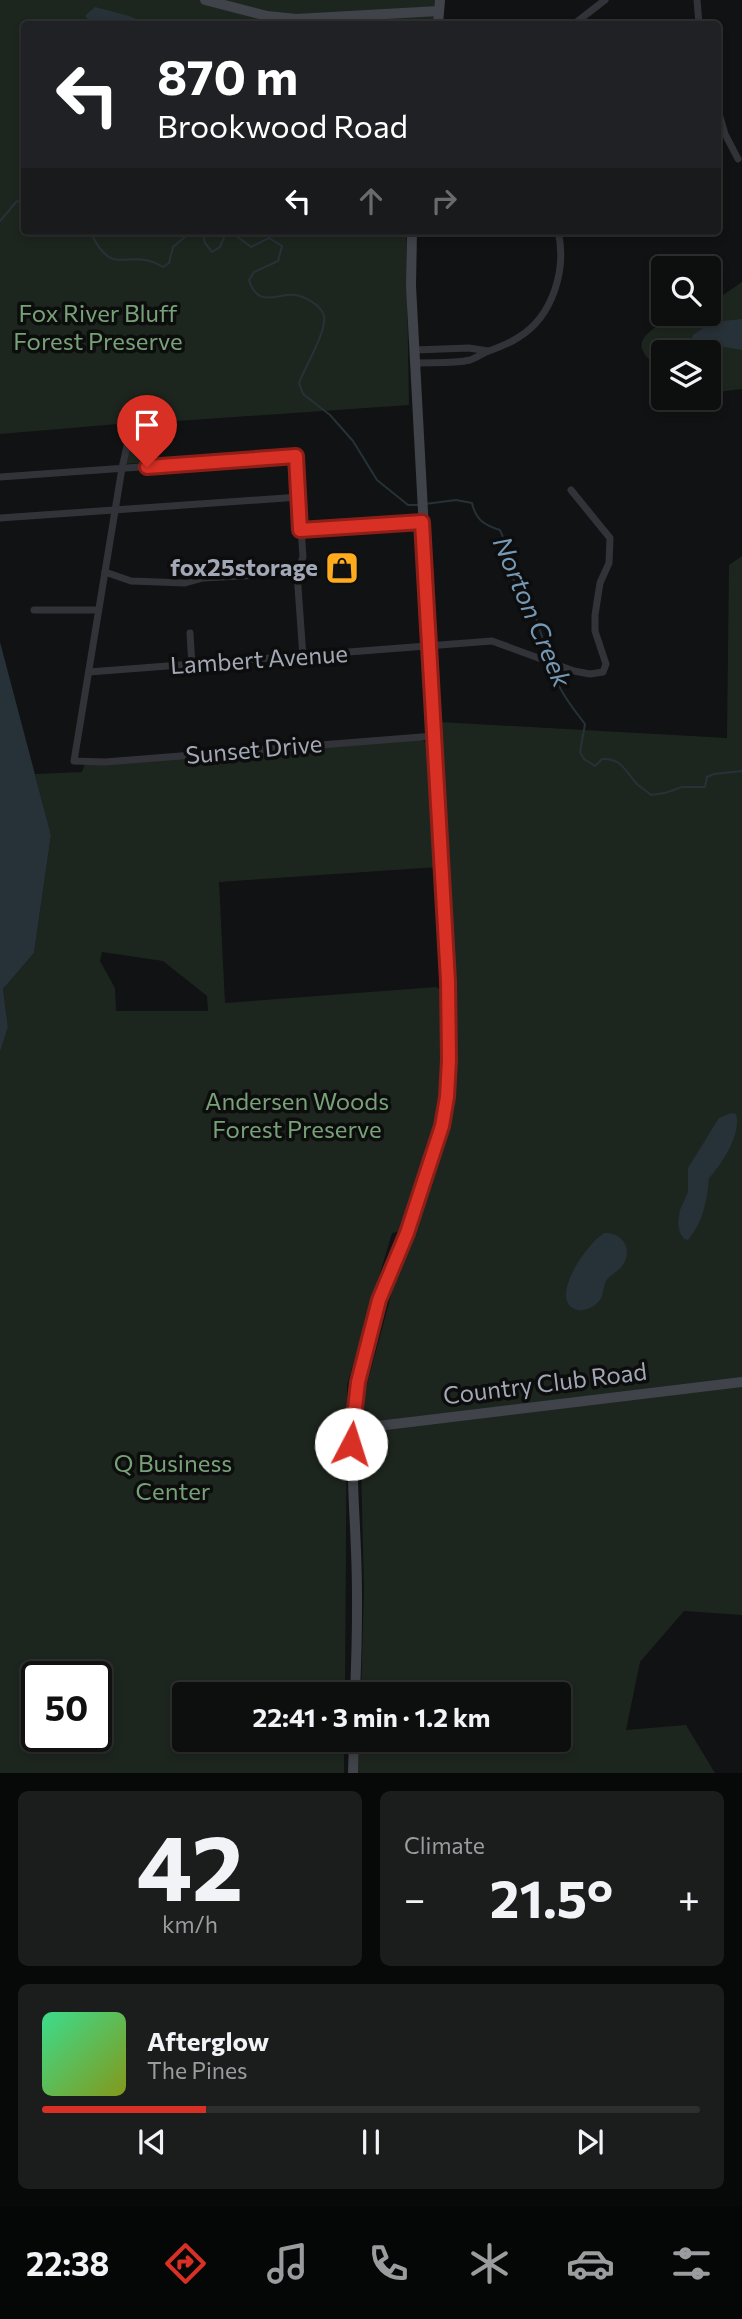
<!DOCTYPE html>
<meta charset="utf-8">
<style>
body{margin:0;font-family:Commissioner,sans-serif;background:#1b1c1c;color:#f1f3f6;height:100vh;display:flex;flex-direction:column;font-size:26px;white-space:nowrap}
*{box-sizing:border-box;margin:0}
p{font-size:23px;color:#9a9c9e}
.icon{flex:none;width:38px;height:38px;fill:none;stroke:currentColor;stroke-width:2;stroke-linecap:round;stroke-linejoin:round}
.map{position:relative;height:1773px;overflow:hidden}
.panel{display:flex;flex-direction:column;gap:18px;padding:18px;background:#070808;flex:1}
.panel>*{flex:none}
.top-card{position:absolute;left:21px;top:21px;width:700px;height:214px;border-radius:7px;box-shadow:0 4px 10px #0003,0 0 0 2px #2d2e2e;background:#202124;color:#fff;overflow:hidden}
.tools{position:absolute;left:651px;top:256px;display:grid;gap:14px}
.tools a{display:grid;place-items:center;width:70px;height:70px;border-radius:7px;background:#0d0e0e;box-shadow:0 4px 10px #0003,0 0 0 2px #2d2e2e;font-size:35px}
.speed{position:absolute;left:21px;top:1661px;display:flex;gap:14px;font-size:35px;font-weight:700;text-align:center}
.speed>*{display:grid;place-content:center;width:91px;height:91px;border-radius:50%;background:#0d0e0e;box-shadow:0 4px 10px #0003,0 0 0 2px #2d2e2e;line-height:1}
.speed .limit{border:4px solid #111;border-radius:10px;background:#fff;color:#111}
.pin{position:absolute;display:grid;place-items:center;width:60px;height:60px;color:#fff;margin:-72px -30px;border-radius:50% 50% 50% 0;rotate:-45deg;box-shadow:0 0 7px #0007}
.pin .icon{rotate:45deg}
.me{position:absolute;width:77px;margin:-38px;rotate:5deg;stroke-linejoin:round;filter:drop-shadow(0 0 5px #0008)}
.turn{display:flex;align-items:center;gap:24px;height:147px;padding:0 21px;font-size:32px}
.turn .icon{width:91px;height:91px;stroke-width:2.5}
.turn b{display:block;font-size:49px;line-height:60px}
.lanes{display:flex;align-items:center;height:66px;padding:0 21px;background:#0003;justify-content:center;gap:35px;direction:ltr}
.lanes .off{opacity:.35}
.big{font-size:52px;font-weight:700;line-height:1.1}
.panel .card{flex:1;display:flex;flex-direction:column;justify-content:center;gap:10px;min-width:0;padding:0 24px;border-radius:10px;background:#1b1c1c}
.panel .dial{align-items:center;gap:0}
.dial b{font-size:91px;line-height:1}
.song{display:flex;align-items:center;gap:21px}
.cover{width:84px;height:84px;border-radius:10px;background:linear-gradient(135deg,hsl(150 70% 55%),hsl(70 70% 35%))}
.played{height:7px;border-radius:4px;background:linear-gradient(90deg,#d93025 25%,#2d2e2e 25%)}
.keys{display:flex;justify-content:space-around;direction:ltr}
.heat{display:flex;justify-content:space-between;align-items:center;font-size:38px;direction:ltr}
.panel .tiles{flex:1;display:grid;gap:18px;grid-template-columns:1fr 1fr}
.card:last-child{grid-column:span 2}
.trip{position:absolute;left:172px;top:1682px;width:399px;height:70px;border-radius:7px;background:#0d0e0e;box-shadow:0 4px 10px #0003,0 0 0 2px #2d2e2e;font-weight:700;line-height:70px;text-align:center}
.menu{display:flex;height:112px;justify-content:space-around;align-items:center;background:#050606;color:#9a9c9e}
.menu .icon{width:49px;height:49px}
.menu .on{color:#d93025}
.menu b{font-size:32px;color:#f1f3f6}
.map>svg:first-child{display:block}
.green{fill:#1d261e;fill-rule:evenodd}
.water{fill:#273138}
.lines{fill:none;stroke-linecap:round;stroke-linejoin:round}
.stream{stroke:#273138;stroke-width:2}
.street{stroke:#323339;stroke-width:7}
.secondary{stroke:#404349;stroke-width:10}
.route-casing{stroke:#8d1f18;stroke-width:18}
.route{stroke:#d93025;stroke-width:12}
.labels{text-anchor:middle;stroke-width:7;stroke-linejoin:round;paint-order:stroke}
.park-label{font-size:24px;fill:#77a278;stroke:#0d0d0e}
.poi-label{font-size:24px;font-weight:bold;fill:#a2a8b5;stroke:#0d0d0e;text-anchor:end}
.street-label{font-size:24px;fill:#a2a8b5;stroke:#0d0d0e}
.water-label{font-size:26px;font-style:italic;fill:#7599b4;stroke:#0d0d0e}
</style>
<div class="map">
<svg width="742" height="1773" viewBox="0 0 742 1773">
<rect width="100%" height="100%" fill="#111213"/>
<!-- green -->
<g class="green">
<polygon points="0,0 438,0 437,24 24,24 24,231 406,231 409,405 148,423 140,463 121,464 130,423 0,434"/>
<path d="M742 282V389L709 393V352H663V371C657 365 646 359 643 351 634 331 677 316 692 313 697 312 703 313 709 313V305Z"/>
<polygon points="742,556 742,1615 684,1611 640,1662 626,1730 686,1725 715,1773 358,1773 359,1740 558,1740 558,1694 361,1694 364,1590 361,1462 364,1395 393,1288 433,1175 446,1125 453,1077 455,1000 440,722 727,738 729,565"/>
<path d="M422 740 430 746 438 867 219 882 225 1003 436 987 443 992 442 1077 438 1107 421 1175 401 1231 392 1233 347 1385 345 1694H184V1740H344V1773H0V1052L8 1027 3 989 34 953 51 835 35 774 82 772 85 764ZM102 952 163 961 207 996 208 1011H116L115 988 100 961ZM37 1676H96V1736H37Z"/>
</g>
<!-- water -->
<g class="water">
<polygon points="95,7 129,16 149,24 92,24 85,16"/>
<polygon points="742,319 742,350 719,346 692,338 693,335 712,322"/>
<polygon points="0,642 51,835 34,953 3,989 8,1027 0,1052"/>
<path d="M731 1113 736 1114C742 1133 722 1164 709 1178 707 1201 703 1222 688 1240L684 1239 680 1233 678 1223 680 1210 688 1192V1168L719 1118Z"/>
<path d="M605 1233C623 1233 634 1250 622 1266 618 1272 609 1275 606 1281 602 1290 604 1299 595 1305 589 1309 582 1312 575 1309 548 1299 589 1240 605 1233Z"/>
</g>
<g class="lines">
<!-- stream -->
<g class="stream">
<polyline points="0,221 17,201 24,203"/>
<polyline points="39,231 47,235 58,231"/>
<path d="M90 231C113 282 128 245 163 267L169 263 173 247 192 231"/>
<path d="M197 231 202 232 205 243 212 252 220 247 225 235H235L251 247 269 238 282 246 278 261 254 272 249 280C258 309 277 293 295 295 305 296 322 306 324 316 327 331 305 367 299 383L303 394 330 415 353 441 377 480 408 505H419"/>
<path d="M425 504 456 500 472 503C476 520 484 525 500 530L505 542 510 574 535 615 549 658"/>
<path d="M551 667C558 689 571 706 585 724L580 752 584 759 595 766 602 759C623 758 625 772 637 784 641 788 647 791 651 795L665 793 682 787H705L707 777 714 774 742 771"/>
</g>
<!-- street -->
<g class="street">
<polyline points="697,0 699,24"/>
<polyline points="574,24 605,0"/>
<polyline points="718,110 725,134 738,159"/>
<polyline points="415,350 469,348 488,351"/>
<path d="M415 363C432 362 453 364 470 360 476 358 483 353 489 351 500 347 510 343 519 337 553 316 567 269 558 231"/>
<polyline points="135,411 122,468 74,761 105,762 434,736"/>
<polyline points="0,477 296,456 303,557 297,573 303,657"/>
<polyline points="0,518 299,497"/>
<polyline points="300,530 422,522"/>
<polyline points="105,572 131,581 185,583 203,578 297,573"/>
<polyline points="34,610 98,610"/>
<polyline points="190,633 192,666"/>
<polyline points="89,672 492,641 574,671 590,674 603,672 606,664 595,631 595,615 600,583 609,563 610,538 571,490"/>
</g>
<!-- secondary -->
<g class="secondary">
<polyline points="205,0 267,16 296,19 439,11"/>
<polyline points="438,24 440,0"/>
<polyline points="353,1429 742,1382"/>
<path d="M355 1694C357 1646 358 1598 356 1551 354 1494 348 1438 358 1381 374 1294 419 1215 441 1129 453 1082 450 1030 448 981L411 286 412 231"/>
<polyline points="353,1773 354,1740"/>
</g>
</g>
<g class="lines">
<defs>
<polyline id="route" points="147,467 296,456 300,530 422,522 448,981 449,1060 447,1097 442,1126 407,1233 379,1300 358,1382 351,1444"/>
</defs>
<!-- route casing -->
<use href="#route" class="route-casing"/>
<!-- route -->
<use href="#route" class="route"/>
</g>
<!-- icons -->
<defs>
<symbol id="shop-square" viewBox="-11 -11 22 22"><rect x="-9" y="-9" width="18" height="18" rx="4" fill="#ffab1e" stroke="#0d0d0e"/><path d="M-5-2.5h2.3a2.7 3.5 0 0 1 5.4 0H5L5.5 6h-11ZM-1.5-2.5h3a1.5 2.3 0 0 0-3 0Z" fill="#111"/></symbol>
</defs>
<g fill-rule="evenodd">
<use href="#shop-square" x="323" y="549" width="38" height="38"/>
</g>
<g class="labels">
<!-- park labels -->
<g class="park-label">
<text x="98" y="322">Fox River Bluff<tspan x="98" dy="28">Forest Preserve</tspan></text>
<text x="297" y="1110">Andersen Woods<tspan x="297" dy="28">Forest Preserve</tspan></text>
<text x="173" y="1472">Q Business<tspan x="173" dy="28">Center</tspan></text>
</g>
<!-- poi labels -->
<g class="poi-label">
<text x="318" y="576">fox25storage</text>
</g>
<!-- street labels -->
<g class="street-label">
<text transform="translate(259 660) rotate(-4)" y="8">Lambert Avenue</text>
<text transform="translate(254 750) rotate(-5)" y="8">Sunset Drive</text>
<text transform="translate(545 1384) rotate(-7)" y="8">Country Club Road</text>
</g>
<!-- water labels -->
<g class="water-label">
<text transform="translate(532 612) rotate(67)" y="9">Norton Creek</text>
</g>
</g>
</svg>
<div class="tools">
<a><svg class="icon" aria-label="search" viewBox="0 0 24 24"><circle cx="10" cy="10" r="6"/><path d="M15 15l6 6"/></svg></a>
<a><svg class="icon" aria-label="layers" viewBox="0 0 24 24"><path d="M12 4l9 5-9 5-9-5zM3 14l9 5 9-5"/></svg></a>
</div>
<div class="speed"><div class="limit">50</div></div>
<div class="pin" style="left:147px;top:467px;background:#d93025"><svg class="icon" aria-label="arrive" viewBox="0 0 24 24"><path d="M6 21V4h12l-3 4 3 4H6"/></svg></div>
<svg class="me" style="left:351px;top:1444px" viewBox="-20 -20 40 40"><circle r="19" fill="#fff"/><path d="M0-13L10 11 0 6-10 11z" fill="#d93025"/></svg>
<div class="trip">22:41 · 3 min · 1.2 km</div>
<div class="top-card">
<div class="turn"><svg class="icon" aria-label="left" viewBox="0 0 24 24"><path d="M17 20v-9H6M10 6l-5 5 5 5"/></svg><div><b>870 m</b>Brookwood Road</div></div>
<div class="lanes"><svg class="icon" aria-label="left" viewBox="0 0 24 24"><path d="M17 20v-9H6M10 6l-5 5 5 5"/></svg><svg class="icon off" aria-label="ahead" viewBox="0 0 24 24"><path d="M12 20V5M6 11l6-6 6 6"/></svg><svg class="icon off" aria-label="right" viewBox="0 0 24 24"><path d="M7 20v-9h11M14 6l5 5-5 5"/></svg></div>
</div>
</div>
<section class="panel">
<div class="tiles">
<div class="card dial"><b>42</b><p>km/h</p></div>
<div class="card"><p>Climate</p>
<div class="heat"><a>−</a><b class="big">21.5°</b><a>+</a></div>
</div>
<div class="card">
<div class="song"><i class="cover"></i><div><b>Afterglow</b><p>The Pines</p></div></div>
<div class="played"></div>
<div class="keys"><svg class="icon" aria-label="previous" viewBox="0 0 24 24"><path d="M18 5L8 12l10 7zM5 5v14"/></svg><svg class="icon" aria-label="pause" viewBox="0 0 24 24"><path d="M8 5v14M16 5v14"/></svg><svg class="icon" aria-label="next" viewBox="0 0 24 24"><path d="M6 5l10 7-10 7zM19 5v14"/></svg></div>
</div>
</div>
</section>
<nav class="menu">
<b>22:38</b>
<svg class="icon on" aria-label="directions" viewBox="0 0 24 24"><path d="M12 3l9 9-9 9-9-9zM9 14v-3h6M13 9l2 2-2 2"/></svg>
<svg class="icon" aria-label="music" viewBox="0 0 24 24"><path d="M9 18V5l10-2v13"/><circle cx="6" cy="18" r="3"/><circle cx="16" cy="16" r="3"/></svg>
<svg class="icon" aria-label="phone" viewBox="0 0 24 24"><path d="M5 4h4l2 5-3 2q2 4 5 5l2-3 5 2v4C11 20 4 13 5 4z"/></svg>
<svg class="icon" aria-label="climate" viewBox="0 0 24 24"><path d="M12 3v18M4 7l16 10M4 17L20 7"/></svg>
<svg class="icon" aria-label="car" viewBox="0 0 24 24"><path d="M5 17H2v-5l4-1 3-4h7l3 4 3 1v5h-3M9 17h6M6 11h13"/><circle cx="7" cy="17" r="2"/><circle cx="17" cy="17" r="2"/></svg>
<svg class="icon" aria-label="filters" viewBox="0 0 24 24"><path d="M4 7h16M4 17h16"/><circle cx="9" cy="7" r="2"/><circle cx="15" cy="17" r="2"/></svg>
</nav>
